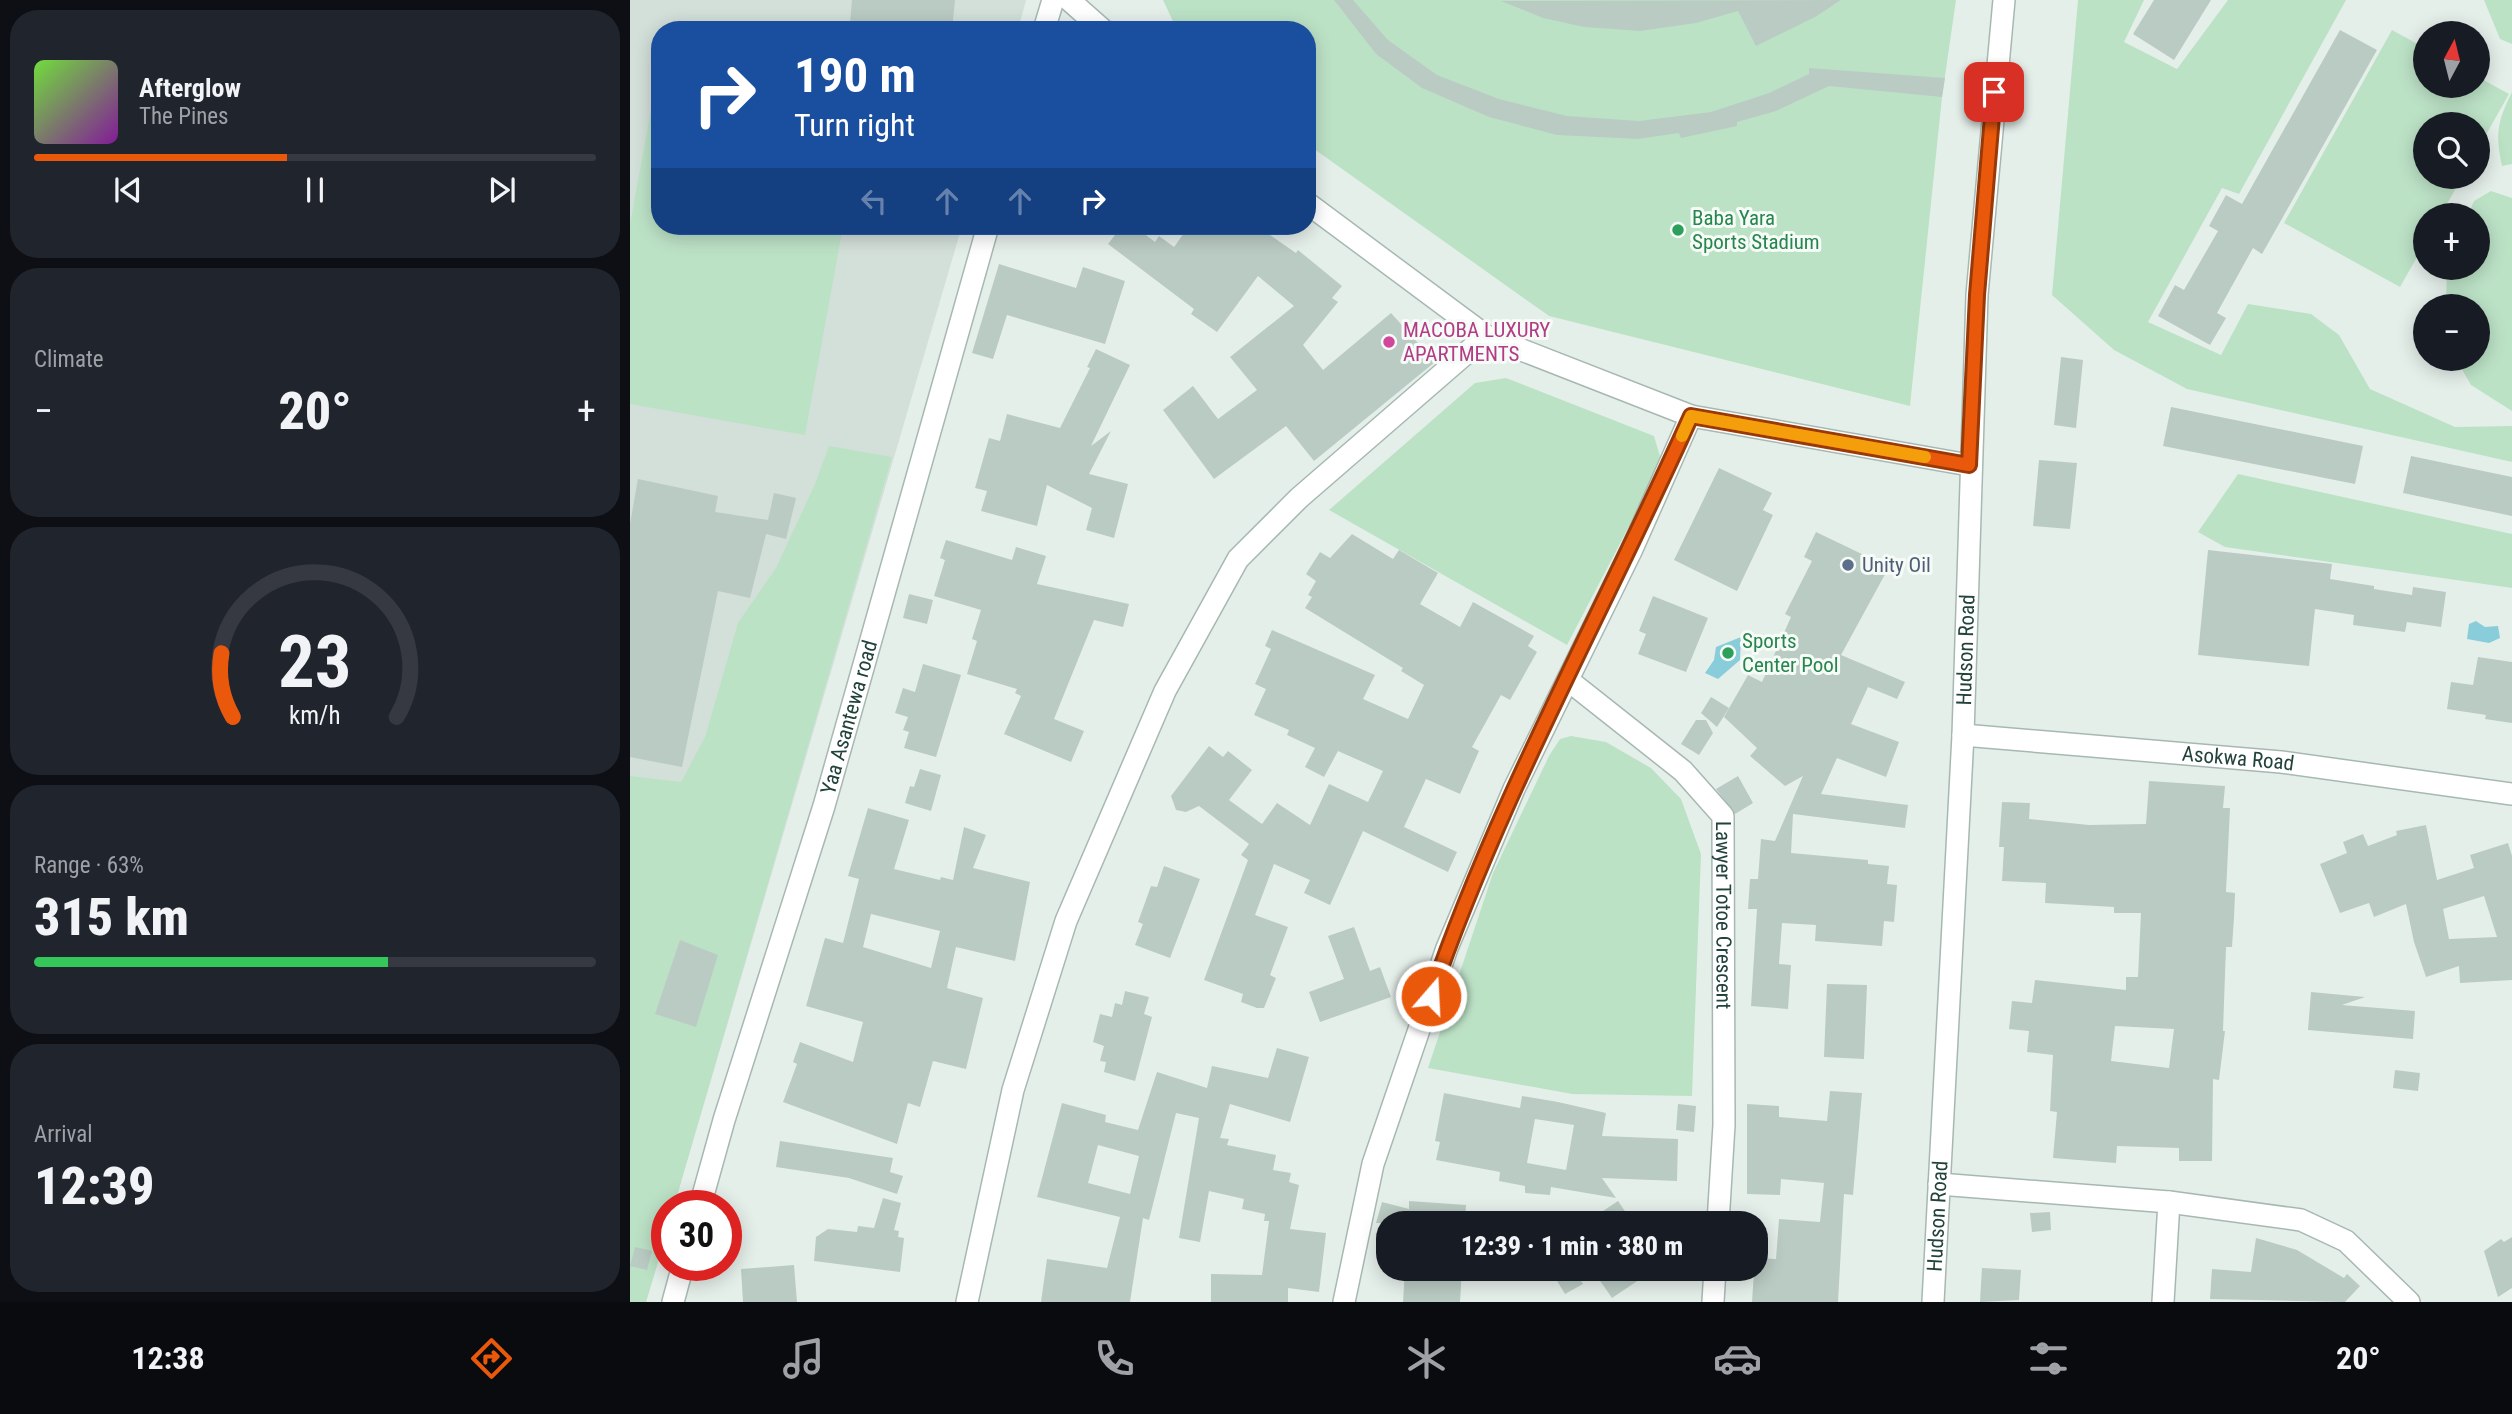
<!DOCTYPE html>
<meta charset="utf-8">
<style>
body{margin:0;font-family:"Roboto Condensed",sans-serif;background:#20242c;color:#f1f3f6;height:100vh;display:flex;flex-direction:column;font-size:26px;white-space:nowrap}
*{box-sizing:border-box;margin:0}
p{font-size:23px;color:#9ea1a6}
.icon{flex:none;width:38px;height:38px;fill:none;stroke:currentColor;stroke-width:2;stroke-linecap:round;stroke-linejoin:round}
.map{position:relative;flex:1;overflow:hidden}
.drawer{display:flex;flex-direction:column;gap:10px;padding:10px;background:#0d0f14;width:630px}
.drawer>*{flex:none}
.banner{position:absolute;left:21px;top:21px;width:665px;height:214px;border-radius:28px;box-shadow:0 4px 18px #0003;background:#1a4fa0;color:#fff;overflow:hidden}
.needle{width:46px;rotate:7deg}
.fabs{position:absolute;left:1783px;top:21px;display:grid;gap:14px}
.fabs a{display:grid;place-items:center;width:77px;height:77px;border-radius:50%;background:#171b24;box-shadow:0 4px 18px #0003;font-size:35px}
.speed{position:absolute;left:21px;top:1190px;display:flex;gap:14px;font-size:35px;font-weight:700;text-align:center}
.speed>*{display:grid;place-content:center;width:91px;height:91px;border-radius:50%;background:#171b24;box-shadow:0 4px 18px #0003;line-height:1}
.speed .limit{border:10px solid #d22;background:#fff;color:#111}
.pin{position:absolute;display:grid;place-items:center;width:60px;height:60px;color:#fff;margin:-30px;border-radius:14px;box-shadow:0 4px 10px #0006}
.me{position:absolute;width:77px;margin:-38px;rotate:19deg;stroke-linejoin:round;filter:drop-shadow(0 0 5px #0008)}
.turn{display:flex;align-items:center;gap:24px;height:147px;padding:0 28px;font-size:32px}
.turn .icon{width:91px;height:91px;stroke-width:2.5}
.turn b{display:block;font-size:49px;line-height:60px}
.lanes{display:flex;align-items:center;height:66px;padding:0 28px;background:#0003;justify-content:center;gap:35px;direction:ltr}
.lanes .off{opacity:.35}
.big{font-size:52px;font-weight:800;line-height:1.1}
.drawer .card{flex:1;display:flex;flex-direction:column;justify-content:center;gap:10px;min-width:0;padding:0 24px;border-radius:28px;background:#20242c}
.drawer .dial{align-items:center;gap:0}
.dial svg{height:182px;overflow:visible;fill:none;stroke:#363941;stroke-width:7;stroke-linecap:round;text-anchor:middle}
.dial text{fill:#f1f3f6;stroke:none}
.song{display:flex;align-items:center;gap:21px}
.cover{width:84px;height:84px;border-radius:10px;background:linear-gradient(135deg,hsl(100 70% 55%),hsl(290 70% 35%))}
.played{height:7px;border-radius:4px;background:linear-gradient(90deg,#ea580c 45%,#363941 45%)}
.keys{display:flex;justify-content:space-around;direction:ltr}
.heat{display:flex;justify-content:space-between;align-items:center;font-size:38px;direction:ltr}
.charge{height:10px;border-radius:5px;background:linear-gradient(90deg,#34c759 63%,#363941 0)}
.trip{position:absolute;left:746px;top:1211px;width:392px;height:70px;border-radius:28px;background:#171b24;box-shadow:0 4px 18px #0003;font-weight:800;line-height:70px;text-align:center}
.tab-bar{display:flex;height:112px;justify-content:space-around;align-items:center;background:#090b0e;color:#9ea1a6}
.tab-bar .icon{width:49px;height:49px}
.tab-bar .active{color:#ea580c}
.tab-bar b{font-size:32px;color:#f1f3f6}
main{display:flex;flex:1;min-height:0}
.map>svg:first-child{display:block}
.built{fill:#d3dfd9}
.green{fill:#bce2c6}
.water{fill:#88cdd9}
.building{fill:#bacbc3;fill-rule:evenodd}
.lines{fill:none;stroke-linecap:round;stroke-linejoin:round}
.minor-casing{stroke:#a7b8b2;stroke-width:24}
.tertiary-casing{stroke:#a7b8b2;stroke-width:24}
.minor{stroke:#fff;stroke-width:21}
.tertiary{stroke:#fff;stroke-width:21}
.route-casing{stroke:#983908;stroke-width:18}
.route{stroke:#ea580c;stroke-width:12}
.slow{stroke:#f59e0b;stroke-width:12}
.leisure-dot{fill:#2e9e5b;stroke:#f6fbf8;stroke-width:2.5}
.hotel-dot{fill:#d1479c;stroke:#f6fbf8;stroke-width:2.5}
.service-dot{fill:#5c6f8a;stroke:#f6fbf8;stroke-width:2.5}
.labels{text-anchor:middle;stroke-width:6;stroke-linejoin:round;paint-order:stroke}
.leisure-label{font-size:21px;fill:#27864d;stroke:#f6fbf8;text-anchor:start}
.hotel-label{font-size:21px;fill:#b23c85;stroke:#f6fbf8;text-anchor:start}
.service-label{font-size:21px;fill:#4e5e75;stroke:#f6fbf8;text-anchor:start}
.street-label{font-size:21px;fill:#22433a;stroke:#f6fbf8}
</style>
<main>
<section class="drawer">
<div class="card">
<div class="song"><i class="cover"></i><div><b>Afterglow</b><p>The Pines</p></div></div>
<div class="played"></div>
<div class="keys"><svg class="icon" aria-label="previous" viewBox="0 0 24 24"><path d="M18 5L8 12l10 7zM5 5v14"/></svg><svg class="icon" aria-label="pause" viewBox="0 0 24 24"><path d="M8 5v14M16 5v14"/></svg><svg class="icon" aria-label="next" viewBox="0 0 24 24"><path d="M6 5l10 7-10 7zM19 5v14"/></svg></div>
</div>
<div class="card"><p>Climate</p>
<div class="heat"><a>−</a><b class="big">20°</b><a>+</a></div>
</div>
<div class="card dial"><svg viewBox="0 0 100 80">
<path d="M14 69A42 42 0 1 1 86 69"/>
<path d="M14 69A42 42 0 0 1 9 41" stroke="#ea580c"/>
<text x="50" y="56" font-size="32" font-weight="700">23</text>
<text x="50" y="72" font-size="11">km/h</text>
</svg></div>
<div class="card"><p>Range · 63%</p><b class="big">315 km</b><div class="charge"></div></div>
<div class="card"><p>Arrival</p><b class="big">12:39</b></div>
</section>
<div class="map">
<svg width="1882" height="1302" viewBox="0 0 1882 1302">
<rect width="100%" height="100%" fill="#e5efea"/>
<!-- built -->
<polygon class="built" points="0,0 396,0 388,30 30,30 30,226 332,226 44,1206 37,1206 37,1232 16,1302 0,1302"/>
<!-- green -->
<g class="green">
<polygon points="533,0 1326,0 1312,97 1280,406 919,316 677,144 677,30 547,30"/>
<polygon points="1448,0 1514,0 1494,42 1547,69 1598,0 1716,0 1609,194 1592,188 1518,322 1591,355 1618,304 1681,314 1709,335 1740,389 1825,427 1882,426 1882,462 1557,389 1484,350 1422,295"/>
<polygon points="1854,0 1882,0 1882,44 1870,39"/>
<polygon points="1762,30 1795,48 1796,86 1848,86 1848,77 1879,94 1848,149 1848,124 1796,124 1796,177 1832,177 1811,215 1796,215 1795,243 1770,287 1654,223"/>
<polygon points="27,78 30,79 30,226 213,226 175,435 0,404 0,224"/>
<path d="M1882 92V164L1872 166C1865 134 1867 122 1882 92Z"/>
<polygon points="1861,191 1882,198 1882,411 1841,385 1826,359 1848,359 1848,306 1816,306 1817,268 1848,268 1848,215 1838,215 1844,201"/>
<polygon points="876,378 1024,436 1032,463 937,645 699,510 845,383"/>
<polygon points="199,446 262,457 44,1206 37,1206 37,1232 16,1302 0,1302 0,776 51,782 75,737 108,623 146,568 185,484"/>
<polygon points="1608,474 1882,534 1882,588 1595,547 1568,532"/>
<polygon points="941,736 976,742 1021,768 1051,799 1071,854 1062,1096 942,1094 798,1068 863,873 919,756 930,739"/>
</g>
<!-- water -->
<g class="water">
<polygon points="1846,621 1855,627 1868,626 1870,638 1859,643 1837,639 1839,624"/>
<polygon points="1111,637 1110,660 1088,679 1075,673 1084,660 1086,647"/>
</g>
<!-- building -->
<g class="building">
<polygon points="222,0 325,0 322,30 220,23"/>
<polygon points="704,0 723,0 758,40 807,75 869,99 937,116 1009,121 1081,112 1139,93 1179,74 1179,68 1315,78 1312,97 1199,86 1146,111 1107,122 1107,126 1051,138 1049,133 1008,139 927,135 859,117 792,88 746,54"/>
<polygon points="1211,0 1185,17 1126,46 1108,11 1066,23 1010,31 954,27 913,18 871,1"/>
<polygon points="1524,0 1581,0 1544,60 1503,34"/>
<polygon points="1710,30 1747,50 1632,254 1623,248 1587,313 1596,318 1580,345 1528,316 1545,285 1554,290 1588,231 1579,226 1596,195 1612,204"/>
<polygon points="492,226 504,226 525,242 529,236 544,247 559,226 627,226 666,253 668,250 712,286 702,298 708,302 673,345 693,370 761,313 805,362 684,461 656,426 584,479 533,410 563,386 588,419 627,390 600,357 664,306 628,276 587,332 561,314 564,309 478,244"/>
<polygon points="369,264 446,288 453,267 495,281 475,344 377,315 363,359 342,353"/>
<polygon points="466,349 500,365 461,446 481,431 459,474 498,484 484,538 456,530 462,508 417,485 407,526 351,511 357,491 345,488 359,438 370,441 377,414 430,428 460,368 457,367"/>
<polygon points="1431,357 1453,360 1446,428 1424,425"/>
<polygon points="1541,407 1733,446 1725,484 1533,446"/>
<polygon points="1781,456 1882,477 1882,516 1773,493"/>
<polygon points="1409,460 1447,463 1440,529 1403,526"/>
<polygon points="1089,468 1142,493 1133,510 1143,515 1107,591 1044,560"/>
<polygon points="8,479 88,496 85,512 138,520 144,493 166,498 156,539 136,534 120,598 88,591 52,767 0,757 0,524"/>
<polygon points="1186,532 1259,567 1211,655 1275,682 1267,699 1238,687 1221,724 1269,742 1256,777 1207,758 1191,794 1278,805 1275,828 1163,814 1161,853 1238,860 1238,864 1259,866 1257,884 1267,885 1264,922 1254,921 1252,946 1185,941 1186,925 1152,923 1149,964 1161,965 1158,1009 1121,1006 1127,909 1118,909 1120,879 1128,879 1131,839 1145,841 1173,776 1155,786 1120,756 1127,748 1094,717 1118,675 1132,682 1161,617 1155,614 1182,561 1174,557"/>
<polygon points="722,534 763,559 769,550 808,573 790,604 830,627 843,602 904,636 898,646 907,652 880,700 871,695 842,747 849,751 830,794 796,779 774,827 827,852 818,872 733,831 700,905 674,893 680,880 644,864 625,915 658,927 640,975 646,978 634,1008 627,1008 611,1002 613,994 574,980 618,860 611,855 619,844 569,806 556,812 546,810 541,796 579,746 593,757 598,751 622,770 599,800 632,824 647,803 680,825 699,784 738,802 753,771 708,751 694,777 675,767 685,748 657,735 659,730 624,715 636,689 625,684 641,649 635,646 642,630 745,675 733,699 778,719 794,685 771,671 773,668 675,608 682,597 678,595 686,581 676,574 690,552 700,558"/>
<polygon points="316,540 382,560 386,547 416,556 407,584 499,604 493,627 464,620 424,719 454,731 441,762 374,734 391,696 385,693 387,689 337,674 347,641 342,639 351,610 304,596 315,560 310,558"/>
<polygon points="1578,550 1702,564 1700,579 1744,586 1744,589 1782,595 1783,587 1816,592 1811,627 1777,622 1775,632 1723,625 1724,615 1685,609 1679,666 1568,655"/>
<polygon points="279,594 303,600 297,624 273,618"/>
<polygon points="1023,596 1078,618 1056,672 1008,654 1016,634 1009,631"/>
<polygon points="1848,657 1882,662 1882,723 1855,719 1856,715 1817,709 1821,682 1843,685"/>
<polygon points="293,664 331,675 306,757 274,748 279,732 273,730 278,717 265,713 273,688 285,692"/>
<polygon points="1081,697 1099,708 1087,727 1071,713"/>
<polygon points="1066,720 1076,720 1083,733 1069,755 1051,744"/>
<polygon points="290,769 311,775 301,811 275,803 280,786 284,787"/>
<polygon points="1108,776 1123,803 1105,814 1086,789"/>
<path d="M1519 781 1595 786 1593 808H1600L1596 892 1605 893 1604 918 1602 947H1596L1593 1031H1595L1589 1080 1583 1079 1582 1161H1549V1148L1487 1146 1486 1163 1423 1158 1427 1112 1420 1111 1423 1055 1397 1052 1399 1031 1379 1029 1382 1001 1402 1003 1405 980 1496 990V977H1508L1511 913H1484V907L1415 903 1416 883 1372 881 1374 847H1369L1372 802 1400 803 1399 819 1459 825 1516 824ZM1485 1026 1544 1029 1539 1068 1481 1061Z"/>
<path d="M238 808 279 820 264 869 310 880 311 877 323 880 334 827 356 835 343 868 400 882 385 961 326 947 317 988 353 998 336 1069 303 1061 290 1107 278 1103 267 1144 153 1102 167 1064 163 1062 170 1042 223 1062 233 1022 176 1006 195 938 213 943 229 879 218 876ZM241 914 310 931 301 968 233 947Z"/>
<path d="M1796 825 1807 880 1844 868 1840 855 1878 843 1882 856V980L1830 983 1829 966 1796 977 1784 942 1776 904 1744 917 1739 903 1710 913 1690 864 1717 853 1713 842 1733 834 1738 846 1767 835 1766 831ZM1854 896 1867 937 1819 939 1813 909Z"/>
<polygon points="534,866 570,879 540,958 505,945 513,924 508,922 521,886 527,887"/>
<polygon points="724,927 740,971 750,967 761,997 690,1022 679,992 714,979 698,936"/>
<polygon points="50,940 88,955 66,1027 25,1014"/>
<polygon points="1197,984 1237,985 1234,1059 1194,1057"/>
<polygon points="495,991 519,997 514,1014 522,1017 505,1081 474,1072 476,1062 470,1061 474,1046 463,1042 470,1014 482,1017 485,1003 492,1005"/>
<polygon points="1681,992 1735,997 1712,1005 1785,1011 1783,1039 1678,1030"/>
<path d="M647 1048 679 1057 660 1122 600 1104 590 1138 599 1139 597 1145 646 1155 643 1170 661 1173 659 1182 669 1185 660 1229 696 1233 689 1292 658 1288V1302H581V1274L632 1275 639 1221H634L635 1214 612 1209 614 1199 579 1191 570 1242 549 1238 569 1118 546 1113 519 1220 513 1218 500 1302H411L417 1259 477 1268 490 1217 407 1197 432 1103 476 1115 475 1122 508 1130 527 1072 577 1088 582 1066 638 1078ZM468 1145 509 1156 500 1194 458 1183Z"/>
<polygon points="1765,1070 1790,1073 1788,1091 1763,1088"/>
<polygon points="1200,1091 1232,1093 1223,1195 1214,1194 1208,1302 1122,1302 1125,1258 1146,1259 1149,1219 1190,1222 1194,1183 1151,1179 1150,1195 1117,1194 1117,1104 1149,1106 1149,1117 1197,1121"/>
<path d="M814 1093 890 1108 892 1096 928 1102 976 1113 972 1136 1048 1139 1047 1181 972 1178 986 1198 921 1187 920 1195 895 1193V1186L869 1181 870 1172 806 1160 810 1142 805 1141ZM905 1119 944 1125 936 1170 897 1163Z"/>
<polygon points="1048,1104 1066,1106 1064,1132 1046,1130"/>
<polygon points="150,1141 263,1158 260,1172 273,1176 267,1194 219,1178 146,1167"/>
<polygon points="253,1198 271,1203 264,1230 269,1231 268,1237 274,1238 270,1272 184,1261 186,1237 198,1229 227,1232 228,1226 244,1228"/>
<polygon points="779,1201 836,1205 835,1223 746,1223 752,1202 779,1209"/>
<polygon points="988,1201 1003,1223 955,1223"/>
<polygon points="1420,1212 1421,1230 1402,1232 1400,1213"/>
<polygon points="1882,1237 1882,1288 1868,1297 1854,1251 1871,1239 1874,1242"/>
<polygon points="1626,1238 1667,1250 1714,1278 1717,1274 1730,1286 1715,1302 1580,1299 1582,1269 1621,1272"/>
<polygon points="5,1247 22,1251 17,1270 0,1266"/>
<polygon points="164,1265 167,1302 113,1302 111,1269"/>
<polygon points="1352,1268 1391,1270 1389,1300 1350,1302"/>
<polygon points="775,1269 832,1269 830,1302 773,1302"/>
<polygon points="920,1269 944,1269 953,1284 935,1294"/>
<polygon points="962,1269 1025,1269 982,1298"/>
</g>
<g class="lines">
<defs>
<g id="minor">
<polyline points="439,0 473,30"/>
<polyline points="677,203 856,336 1061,416 1339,465"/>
<path id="s1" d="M938 680 1053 771 1093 816 1094 1125 1088 1223"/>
<path id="s2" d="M1333 735 1651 762 1882 794"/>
<polyline points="1309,1184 1539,1202 1671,1220 1716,1241 1779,1302"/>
<polyline points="337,1302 383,1090 436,921 535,691 608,559 669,498 856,336"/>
<polyline points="714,1302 743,1164 817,948 884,789 1002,549 1061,416"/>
<polyline points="1083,1302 1085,1269"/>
<polyline points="1533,1302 1539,1202"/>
</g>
<g id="tertiary">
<polyline points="414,30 423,0"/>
<path id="s3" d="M70 1206 94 1120 194 806 358 226"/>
<polyline points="43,1302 53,1265"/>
<path id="s4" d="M1303 1302 1333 735 1347 295 1374 0"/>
</g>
</defs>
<!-- minor casing -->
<use href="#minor" class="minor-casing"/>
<!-- tertiary casing -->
<use href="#tertiary" class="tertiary-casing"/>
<!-- minor -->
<use href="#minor" class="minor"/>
<!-- tertiary -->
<use href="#tertiary" class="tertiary"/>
</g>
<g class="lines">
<defs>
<path id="route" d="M801 996C869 797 975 608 1061 416L1339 465 1347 295 1364 92"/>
</defs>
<!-- route casing -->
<use href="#route" class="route-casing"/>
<!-- route -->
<use href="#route" class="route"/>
<!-- slow -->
<polyline class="slow" points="1052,436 1061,416 1295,457"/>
</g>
<!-- markers -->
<g class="leisure-dot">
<circle cx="1048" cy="230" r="7"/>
<circle cx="1098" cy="653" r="7"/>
</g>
<circle class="hotel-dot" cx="759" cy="342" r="7"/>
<circle class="service-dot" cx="1218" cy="565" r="7"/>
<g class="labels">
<!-- leisure labels -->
<g class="leisure-label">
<text x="1062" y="225">Baba Yara<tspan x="1062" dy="24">Sports Stadium</tspan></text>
<text x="1112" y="648">Sports<tspan x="1112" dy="24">Center Pool</tspan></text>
</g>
<!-- hotel labels -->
<g class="hotel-label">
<text x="773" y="337">MACOBA LUXURY<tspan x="773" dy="24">APARTMENTS</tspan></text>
</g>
<!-- service labels -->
<g class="service-label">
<text x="1232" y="572">Unity Oil</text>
</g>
<!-- street labels -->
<g class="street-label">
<text dy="7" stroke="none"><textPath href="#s4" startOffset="653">Hudson Road</textPath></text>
<text dy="7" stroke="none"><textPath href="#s3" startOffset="511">Yaa Asantewa road</textPath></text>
<text dy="7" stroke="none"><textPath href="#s2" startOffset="276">Asokwa Road</textPath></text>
<text dy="7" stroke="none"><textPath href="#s1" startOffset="306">Lawyer Totoe Crescent</textPath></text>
<text dy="7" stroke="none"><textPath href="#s4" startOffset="86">Hudson Road</textPath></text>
</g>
</g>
</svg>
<div class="fabs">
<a><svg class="needle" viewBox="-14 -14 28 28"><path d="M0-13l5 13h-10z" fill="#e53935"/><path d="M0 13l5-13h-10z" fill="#9ea1a6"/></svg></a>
<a><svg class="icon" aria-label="search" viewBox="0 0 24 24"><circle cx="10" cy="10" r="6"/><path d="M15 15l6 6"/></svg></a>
<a>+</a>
<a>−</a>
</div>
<div class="speed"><div class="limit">30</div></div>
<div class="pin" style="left:1364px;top:92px;background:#d93025"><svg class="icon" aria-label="arrive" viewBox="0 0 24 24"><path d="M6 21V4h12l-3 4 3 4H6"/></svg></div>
<svg class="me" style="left:801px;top:996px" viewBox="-20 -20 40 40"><circle r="17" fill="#ea580c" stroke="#fff" stroke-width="3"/><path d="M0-11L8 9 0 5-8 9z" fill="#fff"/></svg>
<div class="trip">12:39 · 1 min · 380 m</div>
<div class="banner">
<div class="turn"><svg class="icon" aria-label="right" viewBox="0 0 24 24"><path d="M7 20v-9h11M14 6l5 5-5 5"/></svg><div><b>190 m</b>Turn right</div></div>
<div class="lanes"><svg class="icon off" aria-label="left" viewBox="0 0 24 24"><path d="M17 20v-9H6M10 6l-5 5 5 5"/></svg><svg class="icon off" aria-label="ahead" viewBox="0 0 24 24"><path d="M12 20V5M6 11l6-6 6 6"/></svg><svg class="icon off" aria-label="ahead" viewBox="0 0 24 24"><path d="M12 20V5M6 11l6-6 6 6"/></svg><svg class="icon" aria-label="right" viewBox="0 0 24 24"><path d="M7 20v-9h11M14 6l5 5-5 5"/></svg></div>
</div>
</div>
</main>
<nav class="tab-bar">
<b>12:38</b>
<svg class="icon active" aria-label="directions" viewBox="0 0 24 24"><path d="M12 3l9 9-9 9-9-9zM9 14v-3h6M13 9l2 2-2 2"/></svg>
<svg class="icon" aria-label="music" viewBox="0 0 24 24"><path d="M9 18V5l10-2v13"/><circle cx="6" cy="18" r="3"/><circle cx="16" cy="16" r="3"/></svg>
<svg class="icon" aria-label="phone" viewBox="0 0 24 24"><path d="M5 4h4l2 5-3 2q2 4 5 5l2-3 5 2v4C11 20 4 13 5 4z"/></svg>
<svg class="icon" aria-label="climate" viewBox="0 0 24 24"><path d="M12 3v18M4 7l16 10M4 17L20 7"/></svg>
<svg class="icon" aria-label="car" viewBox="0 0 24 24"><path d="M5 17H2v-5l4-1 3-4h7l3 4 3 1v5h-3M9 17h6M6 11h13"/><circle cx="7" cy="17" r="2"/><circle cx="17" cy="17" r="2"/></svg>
<svg class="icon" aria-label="filters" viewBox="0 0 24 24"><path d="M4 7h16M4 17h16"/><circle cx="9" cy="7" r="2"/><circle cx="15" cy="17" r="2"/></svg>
<b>20°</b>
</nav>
